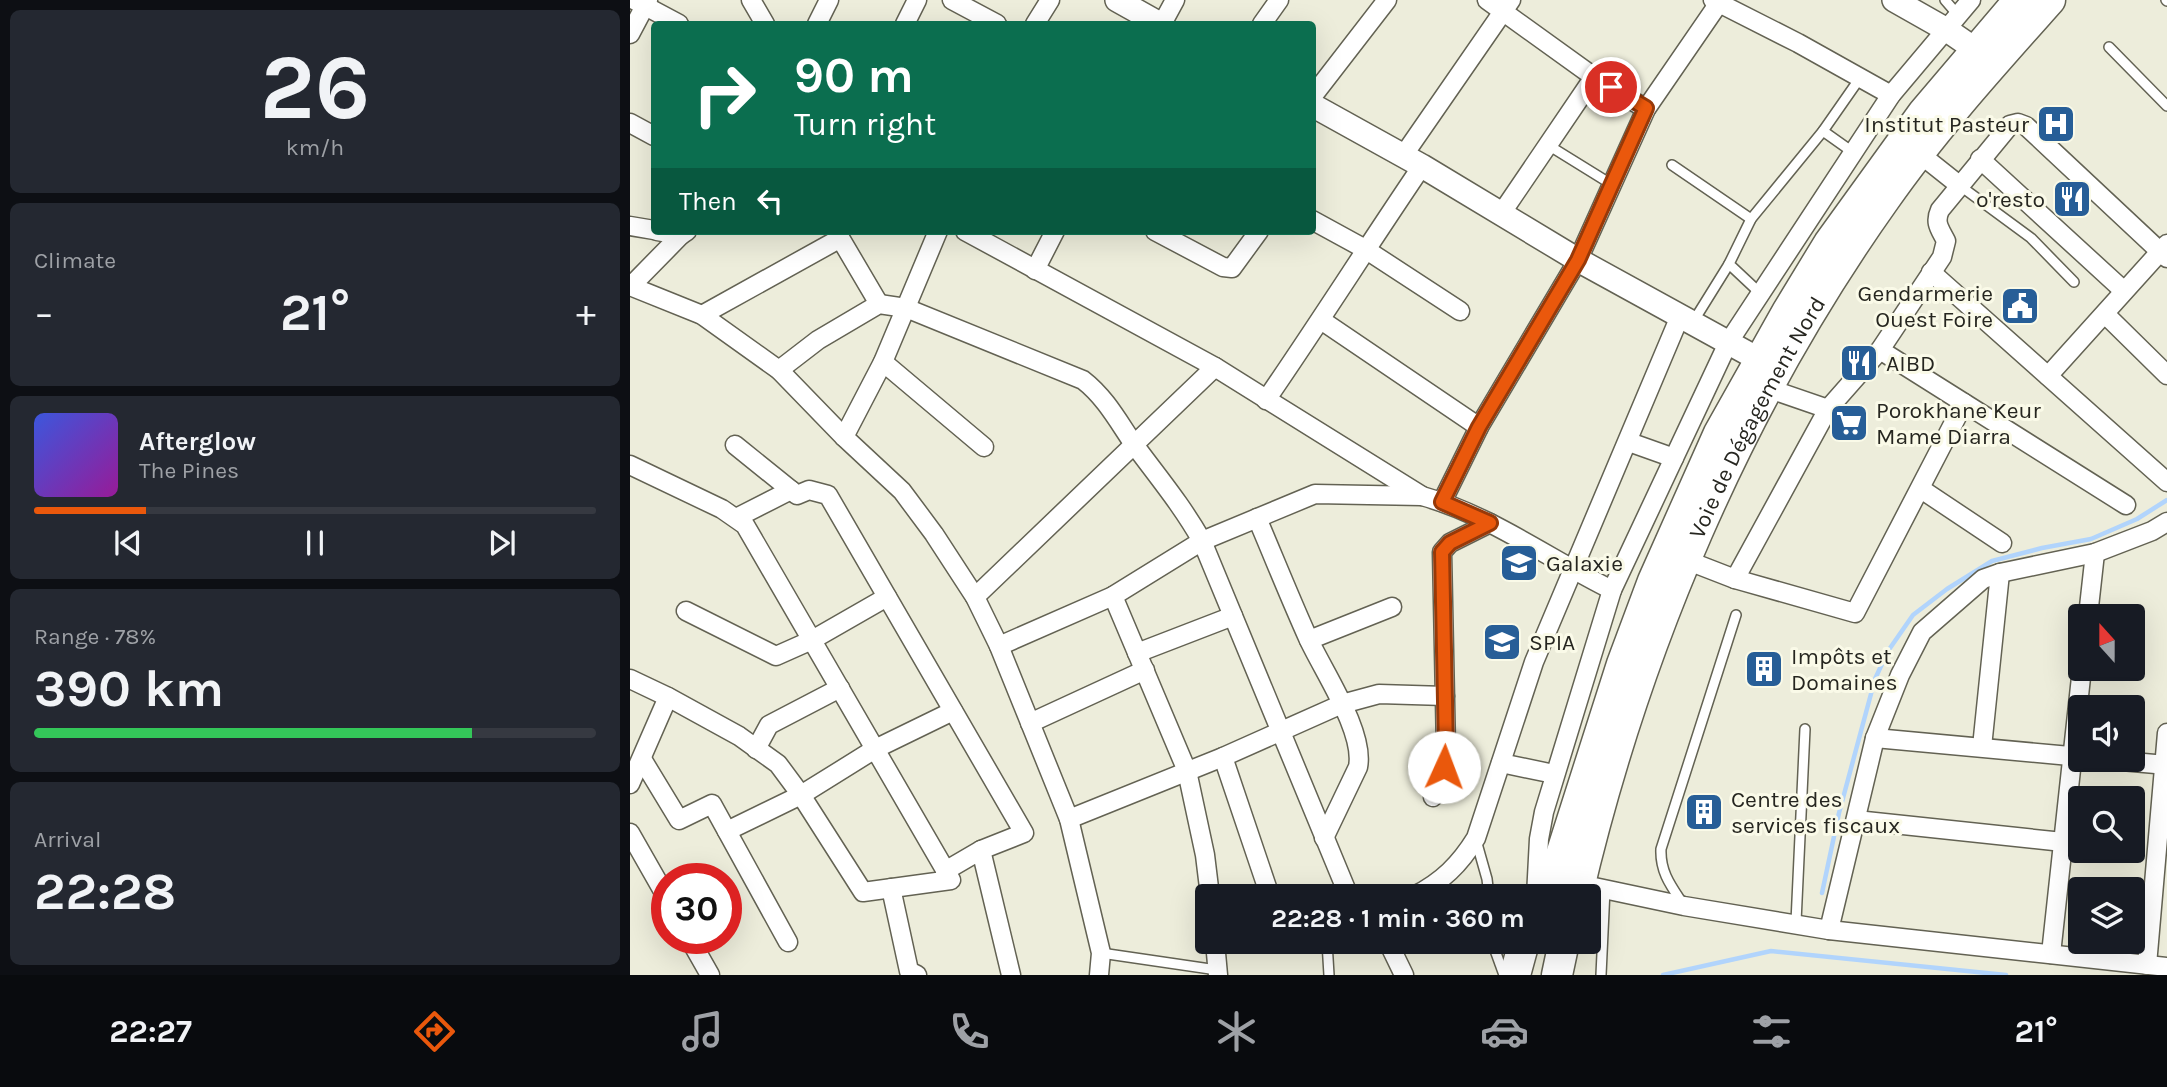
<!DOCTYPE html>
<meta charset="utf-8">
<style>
body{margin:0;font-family:Karla,sans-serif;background:#242831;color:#f1f3f6;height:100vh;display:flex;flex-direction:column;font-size:26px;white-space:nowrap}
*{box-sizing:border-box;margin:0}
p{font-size:23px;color:#9ea1a6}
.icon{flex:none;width:38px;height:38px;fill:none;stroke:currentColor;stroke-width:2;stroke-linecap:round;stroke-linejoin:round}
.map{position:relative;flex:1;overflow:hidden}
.drawer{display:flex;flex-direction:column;gap:10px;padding:10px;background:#0d0f14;width:630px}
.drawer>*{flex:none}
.guide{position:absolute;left:21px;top:21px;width:665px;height:214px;border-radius:7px;box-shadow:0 7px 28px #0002;background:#0b6e4f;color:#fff;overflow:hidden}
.needle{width:46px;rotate:339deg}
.buttons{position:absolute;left:1438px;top:604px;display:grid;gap:14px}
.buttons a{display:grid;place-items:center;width:77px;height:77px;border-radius:7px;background:#171b24;box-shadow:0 7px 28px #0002;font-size:35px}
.speed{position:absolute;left:21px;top:863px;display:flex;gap:14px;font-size:35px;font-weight:700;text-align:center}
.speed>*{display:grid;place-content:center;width:91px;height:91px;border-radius:50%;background:#171b24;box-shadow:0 7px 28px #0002;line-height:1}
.speed .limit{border:10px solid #d22;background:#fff;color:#111}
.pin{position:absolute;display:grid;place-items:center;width:60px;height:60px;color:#fff;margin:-30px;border:4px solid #fff;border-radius:50%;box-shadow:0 2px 7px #0007}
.me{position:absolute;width:77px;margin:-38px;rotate:2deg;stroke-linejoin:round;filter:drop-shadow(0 0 5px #0008)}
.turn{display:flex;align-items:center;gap:24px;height:147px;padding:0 28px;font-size:32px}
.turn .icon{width:91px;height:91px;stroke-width:2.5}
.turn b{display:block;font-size:49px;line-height:60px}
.then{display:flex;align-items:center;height:66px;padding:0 28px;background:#0003;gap:14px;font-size:26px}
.big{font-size:52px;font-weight:700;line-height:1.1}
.drawer .card{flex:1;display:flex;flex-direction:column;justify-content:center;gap:10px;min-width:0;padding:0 24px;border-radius:10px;background:#242831}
.drawer .dial{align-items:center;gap:0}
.dial b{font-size:91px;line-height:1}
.song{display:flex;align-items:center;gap:21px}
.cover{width:84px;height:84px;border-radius:10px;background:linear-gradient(135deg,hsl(230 70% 55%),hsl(300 70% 35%))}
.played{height:7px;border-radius:4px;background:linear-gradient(90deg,#ea580c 20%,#363941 20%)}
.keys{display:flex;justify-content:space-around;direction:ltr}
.heat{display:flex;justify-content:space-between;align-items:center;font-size:38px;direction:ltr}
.charge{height:10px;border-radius:5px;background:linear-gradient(90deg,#34c759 78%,#363941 0)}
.trip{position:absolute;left:565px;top:884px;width:406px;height:70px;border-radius:7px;background:#171b24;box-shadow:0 7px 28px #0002;font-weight:700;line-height:70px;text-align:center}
.menu{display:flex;height:112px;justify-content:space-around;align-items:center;background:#090b0e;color:#9ea1a6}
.menu .icon{width:49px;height:49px}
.menu .selected{color:#ea580c}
.menu b{font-size:32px;color:#f1f3f6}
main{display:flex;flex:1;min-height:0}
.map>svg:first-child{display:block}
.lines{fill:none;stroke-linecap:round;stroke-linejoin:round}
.stream{stroke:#b1d4fc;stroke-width:4.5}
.service-casing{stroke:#636253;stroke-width:12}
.minor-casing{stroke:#636253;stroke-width:21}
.tertiary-casing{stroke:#636253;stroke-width:26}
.trunk-casing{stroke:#636253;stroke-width:33}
.service{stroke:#fff;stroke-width:9}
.minor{stroke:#fff;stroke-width:18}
.tertiary{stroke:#fff;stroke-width:23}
.trunk{stroke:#fff;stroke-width:30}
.route-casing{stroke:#983908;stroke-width:18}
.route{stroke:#ea580c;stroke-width:12}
.labels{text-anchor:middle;stroke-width:6;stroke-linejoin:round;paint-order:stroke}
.poi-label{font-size:23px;fill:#262620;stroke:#fafae8;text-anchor:start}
.street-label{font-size:23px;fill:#262620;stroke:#fafae8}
</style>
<main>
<section class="drawer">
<div class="card dial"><b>26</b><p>km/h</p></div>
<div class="card"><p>Climate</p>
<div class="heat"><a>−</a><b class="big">21°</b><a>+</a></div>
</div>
<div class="card">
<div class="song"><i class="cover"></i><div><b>Afterglow</b><p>The Pines</p></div></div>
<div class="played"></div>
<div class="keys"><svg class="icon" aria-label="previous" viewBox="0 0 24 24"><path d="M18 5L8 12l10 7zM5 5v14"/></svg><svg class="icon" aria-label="pause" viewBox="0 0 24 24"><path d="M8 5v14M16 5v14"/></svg><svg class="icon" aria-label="next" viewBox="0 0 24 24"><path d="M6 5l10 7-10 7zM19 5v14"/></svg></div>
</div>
<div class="card"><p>Range · 78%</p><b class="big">390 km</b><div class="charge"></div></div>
<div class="card"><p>Arrival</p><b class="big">22:28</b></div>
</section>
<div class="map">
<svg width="1537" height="975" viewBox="0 0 1537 975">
<rect width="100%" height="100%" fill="#ededdb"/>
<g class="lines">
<!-- stream -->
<g class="stream">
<polyline points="1192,893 1209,813 1245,679 1258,651 1283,615 1317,589 1362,561 1412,548 1461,539 1507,519 1537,500"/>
<polyline points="1033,975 1141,951 1376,975"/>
</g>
<defs>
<g id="service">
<polyline points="1315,0 1328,15"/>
<polyline points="1536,0 1537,1"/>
<polyline points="1479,47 1537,106"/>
<polyline points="1193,131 1224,153"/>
<polyline points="918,145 981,184"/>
<polyline points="1042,165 1121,219"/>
<polyline points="1329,185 1401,238 1444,282"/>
<polyline points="1131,294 1099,264 1121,219 1193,131 1230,78"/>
<polyline points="1063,322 1099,264"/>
<polyline points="846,840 857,879 859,896"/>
<path d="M1053 904C1041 886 1030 872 1031 849L1106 615"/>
<polyline points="1166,922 1175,729"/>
<polyline points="697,942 699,975"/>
<polyline points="862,942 874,975"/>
<polyline points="471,953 587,970"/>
<polyline points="971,975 975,889"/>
</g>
<g id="minor">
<polyline points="4,0 49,24"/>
<polyline points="121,0 135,24"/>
<polyline points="322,0 367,24"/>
<polyline points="857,0 964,77 1016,109"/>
<polyline points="1083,0 1168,43 1261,95"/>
<polyline points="187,24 199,0"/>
<polyline points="275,24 287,0"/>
<polyline points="405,24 420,0"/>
<polyline points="532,24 545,0"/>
<polyline points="632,24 649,0"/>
<polyline points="0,34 18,0"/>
<polyline points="682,97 757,0"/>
<polyline points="0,123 24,136"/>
<polyline points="1290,154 1329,185"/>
<polyline points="773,156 881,0"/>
<polyline points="1350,159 1494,291"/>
<polyline points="871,214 964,77"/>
<polyline points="682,220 735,249 830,311"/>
<polyline points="0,226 24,230"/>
<polyline points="27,231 51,235 57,231"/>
<polyline points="206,231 249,304"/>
<path d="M335 231 585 367 792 496C860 515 919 559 982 590"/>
<polyline points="525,231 593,267 602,268 629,231"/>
<polyline points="405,270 425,231"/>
<polyline points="1301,272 1537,482"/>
<polyline points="0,286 72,315 149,370 214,437 272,491 304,534 345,597 369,646 439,819 471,953 469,975"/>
<polyline points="1,286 51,235"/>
<polyline points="1475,314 1537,375"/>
<polyline points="72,315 209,239"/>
<polyline points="691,320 849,427"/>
<polyline points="1250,350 1496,505"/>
<polyline points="253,362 354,447"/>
<path d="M149 370 188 340 249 304 276 308 453 380C475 397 488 421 503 443 528 477 551 504 572 541L718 894 721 896"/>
<polyline points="1418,376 1537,244"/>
<polyline points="1137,388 1198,409"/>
<path d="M636 400C689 323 739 244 792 166"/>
<polyline points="214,437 253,362 308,231"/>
<polyline points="999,442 1044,458"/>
<polyline points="105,445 167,495 179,490 198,495 394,833 351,850 315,871"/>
<polyline points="0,465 92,509 115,525 321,880 233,892 171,795 148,764 109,736 38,697 0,679"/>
<polyline points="1291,489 1372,543"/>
<polyline points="812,502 849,427 948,260 1016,109 1091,0"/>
<polyline points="106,518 161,490"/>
<path d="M627 518C644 558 660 598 678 638 693 671 735 732 728 767L694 838"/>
<polyline points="1056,560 1105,579 1225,613 1334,403"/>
<path d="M1105 579 1198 409 1250 350 1312 257 1316 241C1310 229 1304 223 1310 210L1380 125 1388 123 1396 126 1537 258"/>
<polyline points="483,596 557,771 575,855 580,896"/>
<polyline points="345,597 585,367"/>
<polyline points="56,611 146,656 182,640 257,597"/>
<polyline points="1458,616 1465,553"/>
<polyline points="679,640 762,607"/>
<polyline points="369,646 483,596 572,541 685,494 792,496"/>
<polyline points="507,653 603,616"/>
<polyline points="400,723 515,670"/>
<polyline points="1245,738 1451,757"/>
<polyline points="1352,747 1370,573"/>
<polyline points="126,749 139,725 210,688"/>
<polyline points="593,757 640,896"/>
<polyline points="12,759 49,820 82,804 158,942"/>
<polyline points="1480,760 1537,765"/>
<polyline points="871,763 924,774"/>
<polyline points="0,784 38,697"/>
<polyline points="803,797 814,767 816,750 812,552 820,543 860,523"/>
<polyline points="439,819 593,757 712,704 749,694 815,696"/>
<polyline points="1226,820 1433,842"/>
<polyline points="97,831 171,795 245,749 323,711"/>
<polyline points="0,833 37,898"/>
<polyline points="351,850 381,975"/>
<polyline points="950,884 1054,906 1199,930 1537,967"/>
<polyline points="261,888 279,971 287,975"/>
<path d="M784 896C812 882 830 864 846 838L904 662 1050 316"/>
<polyline points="906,896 909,839 914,812 982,590 1098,343 1261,95 1341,0"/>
<polyline points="1199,930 1245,738 1270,675 1292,632 1353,579 1370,573 1465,553 1522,531 1537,522"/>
<polyline points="59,938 80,975"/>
<polyline points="585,942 588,975"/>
<polyline points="758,942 774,975"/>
<polyline points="1421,954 1452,668"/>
<polyline points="1517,965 1537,733"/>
</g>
<g id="tertiary">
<polyline points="487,0 530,24"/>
<polyline points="1264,0 1317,30 1346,50"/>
<polyline points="682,105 792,166 948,260 1130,360"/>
</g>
<g id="trunk">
<polyline points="921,896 930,858 992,664 1023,581 1089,433 1157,312 1199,243 1293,113 1389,0"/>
<path id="s1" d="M947 896C1005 648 1107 407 1255 199 1304 129 1363 64 1420 0"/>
<polyline points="885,975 894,942"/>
<polyline points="927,975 934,942"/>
</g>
</defs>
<!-- service casing -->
<use href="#service" class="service-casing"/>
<!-- minor casing -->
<use href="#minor" class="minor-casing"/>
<!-- tertiary casing -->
<use href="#tertiary" class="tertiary-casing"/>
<!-- trunk casing -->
<use href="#trunk" class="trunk-casing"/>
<!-- service -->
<use href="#service" class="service"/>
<!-- minor -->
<use href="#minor" class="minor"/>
<!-- tertiary -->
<use href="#tertiary" class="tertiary"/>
<!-- trunk -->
<use href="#trunk" class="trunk"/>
</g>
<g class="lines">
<defs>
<polyline id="route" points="814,767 816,750 812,552 820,543 860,523 812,502 849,427 948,260 1016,108 981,87"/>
</defs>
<!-- route casing -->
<use href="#route" class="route-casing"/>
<!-- route -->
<use href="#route" class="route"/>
</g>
<!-- icons -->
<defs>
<symbol id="hospital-square" viewBox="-11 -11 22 22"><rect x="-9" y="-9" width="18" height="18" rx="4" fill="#275e97" stroke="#fafae8"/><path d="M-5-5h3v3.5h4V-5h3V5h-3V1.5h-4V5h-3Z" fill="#fff"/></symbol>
<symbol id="restaurant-square" viewBox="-11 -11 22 22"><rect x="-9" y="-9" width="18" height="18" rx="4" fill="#275e97" stroke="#fafae8"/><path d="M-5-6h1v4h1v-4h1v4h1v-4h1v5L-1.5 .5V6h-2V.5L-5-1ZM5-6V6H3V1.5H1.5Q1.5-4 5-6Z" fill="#fff"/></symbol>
<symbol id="civic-square" viewBox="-11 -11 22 22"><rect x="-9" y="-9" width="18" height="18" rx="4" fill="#275e97" stroke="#fafae8"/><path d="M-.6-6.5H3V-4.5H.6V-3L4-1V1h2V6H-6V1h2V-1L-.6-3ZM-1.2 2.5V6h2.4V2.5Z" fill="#fff"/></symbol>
<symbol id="supermarket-square" viewBox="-11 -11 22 22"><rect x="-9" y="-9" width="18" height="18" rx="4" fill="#275e97" stroke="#fafae8"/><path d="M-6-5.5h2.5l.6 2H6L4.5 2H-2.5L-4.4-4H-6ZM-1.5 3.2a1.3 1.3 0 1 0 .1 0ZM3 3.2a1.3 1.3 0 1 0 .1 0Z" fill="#fff"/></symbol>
<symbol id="university-square" viewBox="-11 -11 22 22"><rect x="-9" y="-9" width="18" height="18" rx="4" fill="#275e97" stroke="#fafae8"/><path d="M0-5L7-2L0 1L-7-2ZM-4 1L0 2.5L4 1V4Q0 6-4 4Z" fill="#fff"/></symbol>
<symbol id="building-square" viewBox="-11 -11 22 22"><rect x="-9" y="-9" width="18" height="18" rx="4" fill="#275e97" stroke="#fafae8"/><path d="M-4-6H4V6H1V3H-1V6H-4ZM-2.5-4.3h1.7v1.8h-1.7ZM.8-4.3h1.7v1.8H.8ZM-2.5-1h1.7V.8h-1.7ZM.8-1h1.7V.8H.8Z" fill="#fff"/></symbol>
</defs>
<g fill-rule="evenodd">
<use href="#hospital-square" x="1404" y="102" width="44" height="44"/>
<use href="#restaurant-square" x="1420" y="177" width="44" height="44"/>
<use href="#civic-square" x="1368" y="284" width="44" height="44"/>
<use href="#restaurant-square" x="1207" y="341" width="44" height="44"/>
<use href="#supermarket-square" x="1197" y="401" width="44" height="44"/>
<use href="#university-square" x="867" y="541" width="44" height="44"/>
<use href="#university-square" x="850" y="620" width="44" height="44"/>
<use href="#building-square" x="1112" y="647" width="44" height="44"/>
<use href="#building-square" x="1052" y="790" width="44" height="44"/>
</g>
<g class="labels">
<!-- poi labels -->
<g class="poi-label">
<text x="1399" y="132" text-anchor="end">Institut Pasteur</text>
<text x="1415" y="207" text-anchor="end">o'resto</text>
<text x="1363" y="301" text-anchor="end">Gendarmerie<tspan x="1363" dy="26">Ouest Foire</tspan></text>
<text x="1256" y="371">AIBD</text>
<text x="1246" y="418">Porokhane Keur<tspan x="1246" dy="26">Mame Diarra</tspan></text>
<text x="916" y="571">Galaxie</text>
<text x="899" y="650">SPIA</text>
<text x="1161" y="664">Impôts et<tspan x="1161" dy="26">Domaines</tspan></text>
<text x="1101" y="807">Centre des<tspan x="1101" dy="26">services fiscaux</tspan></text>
</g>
<!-- street labels -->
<g class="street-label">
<text dy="8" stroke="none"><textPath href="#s1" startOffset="513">Voie de Dégagement Nord</textPath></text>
</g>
</g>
</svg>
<div class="buttons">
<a><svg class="needle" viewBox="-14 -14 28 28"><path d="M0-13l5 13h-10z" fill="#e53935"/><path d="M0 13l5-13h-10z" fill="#9ea1a6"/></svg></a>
<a><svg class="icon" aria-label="sound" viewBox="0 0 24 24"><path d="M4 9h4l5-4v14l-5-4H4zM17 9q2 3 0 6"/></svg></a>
<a><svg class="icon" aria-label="search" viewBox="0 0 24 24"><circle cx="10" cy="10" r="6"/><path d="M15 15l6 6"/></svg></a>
<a><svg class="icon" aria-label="layers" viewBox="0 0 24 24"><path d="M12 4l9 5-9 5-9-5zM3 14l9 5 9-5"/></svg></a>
</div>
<div class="speed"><div class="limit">30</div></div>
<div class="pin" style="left:981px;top:87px;background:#d93025"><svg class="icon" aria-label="arrive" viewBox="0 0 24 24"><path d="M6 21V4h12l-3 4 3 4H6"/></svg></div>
<svg class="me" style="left:814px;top:767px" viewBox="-20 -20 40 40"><circle r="19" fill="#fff"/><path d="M0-13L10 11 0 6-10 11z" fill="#ea580c"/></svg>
<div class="trip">22:28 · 1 min · 360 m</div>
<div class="guide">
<div class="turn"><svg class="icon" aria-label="right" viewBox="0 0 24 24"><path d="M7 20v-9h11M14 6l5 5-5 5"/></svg><div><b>90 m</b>Turn right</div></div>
<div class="then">Then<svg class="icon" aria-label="left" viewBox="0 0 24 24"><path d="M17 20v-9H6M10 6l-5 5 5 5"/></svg></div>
</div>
</div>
</main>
<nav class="menu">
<b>22:27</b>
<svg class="icon selected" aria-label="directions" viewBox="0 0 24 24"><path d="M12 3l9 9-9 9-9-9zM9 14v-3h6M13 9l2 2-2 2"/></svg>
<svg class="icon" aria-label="music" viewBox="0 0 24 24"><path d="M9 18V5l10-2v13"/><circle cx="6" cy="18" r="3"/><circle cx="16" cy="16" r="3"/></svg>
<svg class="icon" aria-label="phone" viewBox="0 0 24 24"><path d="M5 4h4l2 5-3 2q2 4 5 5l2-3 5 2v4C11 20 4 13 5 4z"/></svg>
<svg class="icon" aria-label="climate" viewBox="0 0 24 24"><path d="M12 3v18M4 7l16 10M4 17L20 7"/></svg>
<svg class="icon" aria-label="car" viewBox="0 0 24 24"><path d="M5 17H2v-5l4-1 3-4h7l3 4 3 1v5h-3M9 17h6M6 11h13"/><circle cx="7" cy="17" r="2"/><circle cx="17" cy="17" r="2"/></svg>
<svg class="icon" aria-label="filters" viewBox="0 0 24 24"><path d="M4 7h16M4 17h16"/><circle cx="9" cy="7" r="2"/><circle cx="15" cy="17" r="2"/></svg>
<b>21°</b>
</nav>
